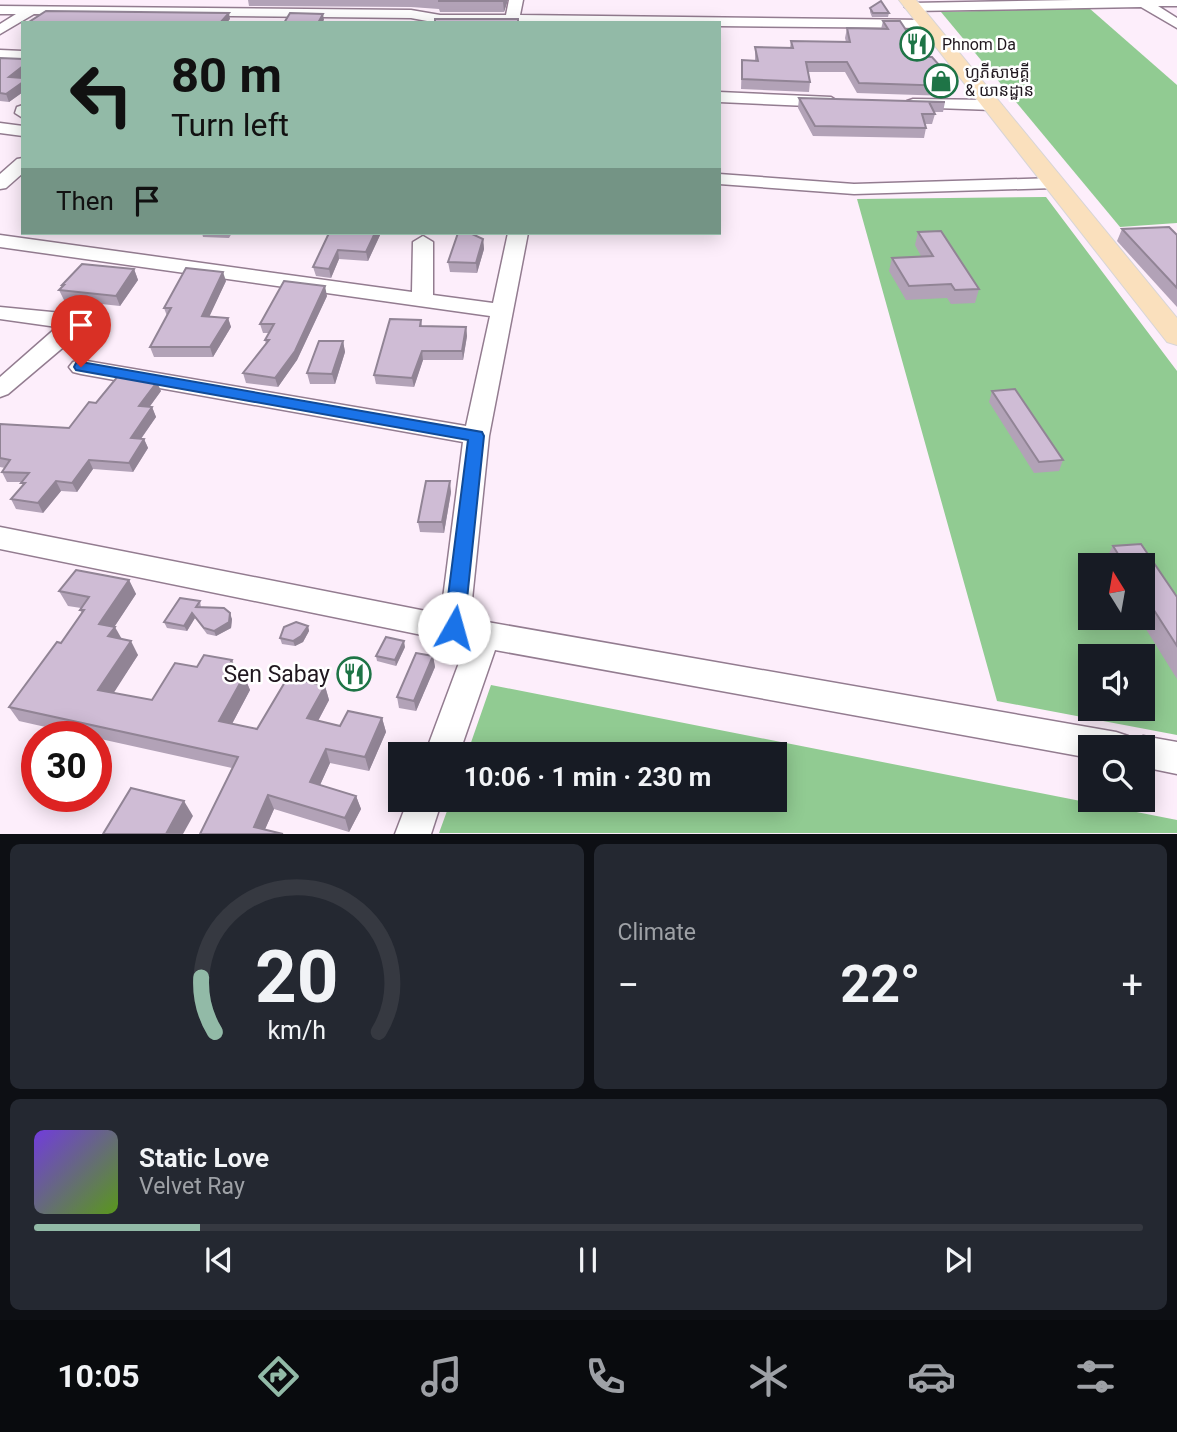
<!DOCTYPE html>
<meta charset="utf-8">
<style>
body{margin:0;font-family:Roboto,"Noto Sans Khmer",sans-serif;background:#242831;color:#f1f3f6;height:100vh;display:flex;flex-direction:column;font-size:26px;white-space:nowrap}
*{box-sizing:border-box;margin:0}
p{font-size:23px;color:#9ea1a6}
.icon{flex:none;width:38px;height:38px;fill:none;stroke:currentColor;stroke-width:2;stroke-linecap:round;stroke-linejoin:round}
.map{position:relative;height:834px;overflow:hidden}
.drawer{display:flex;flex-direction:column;gap:10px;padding:10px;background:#0d0f14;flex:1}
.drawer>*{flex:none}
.top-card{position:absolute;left:21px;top:21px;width:700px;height:214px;border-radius:0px;box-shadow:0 4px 18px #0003;background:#92baa7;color:#111;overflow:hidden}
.needle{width:46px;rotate:349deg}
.controls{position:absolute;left:1078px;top:553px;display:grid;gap:14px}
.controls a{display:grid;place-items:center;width:77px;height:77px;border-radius:0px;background:#171b24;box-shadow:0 4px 18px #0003;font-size:35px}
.speed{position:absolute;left:21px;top:721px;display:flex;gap:14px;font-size:35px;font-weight:700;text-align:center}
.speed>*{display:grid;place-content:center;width:91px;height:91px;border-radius:50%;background:#171b24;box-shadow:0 4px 18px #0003;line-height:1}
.speed .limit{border:10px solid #d22;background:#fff;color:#111}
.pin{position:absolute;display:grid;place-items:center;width:60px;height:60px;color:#fff;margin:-72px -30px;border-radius:50% 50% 50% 0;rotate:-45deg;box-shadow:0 0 7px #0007}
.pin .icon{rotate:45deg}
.me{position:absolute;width:77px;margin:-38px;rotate:7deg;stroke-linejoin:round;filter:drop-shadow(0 0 5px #0008)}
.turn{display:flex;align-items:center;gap:24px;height:147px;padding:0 35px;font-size:32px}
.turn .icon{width:91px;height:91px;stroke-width:2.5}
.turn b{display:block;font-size:49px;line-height:60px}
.then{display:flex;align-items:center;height:66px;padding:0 35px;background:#0003;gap:14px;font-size:26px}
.big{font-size:52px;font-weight:700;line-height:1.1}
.drawer .widget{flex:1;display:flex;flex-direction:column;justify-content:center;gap:10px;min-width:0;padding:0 24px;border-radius:10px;background:#242831}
.drawer .dial{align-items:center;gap:0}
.dial svg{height:182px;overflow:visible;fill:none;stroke:#363941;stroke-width:7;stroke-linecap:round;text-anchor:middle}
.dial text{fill:#f1f3f6;stroke:none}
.song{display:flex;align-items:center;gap:21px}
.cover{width:84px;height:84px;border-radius:10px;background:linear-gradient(135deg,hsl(260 70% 55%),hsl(90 70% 35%))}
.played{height:7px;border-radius:4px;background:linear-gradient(90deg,#92baa7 15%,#363941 15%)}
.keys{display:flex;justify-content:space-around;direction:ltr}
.heat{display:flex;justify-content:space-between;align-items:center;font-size:38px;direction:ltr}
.drawer .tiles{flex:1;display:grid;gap:10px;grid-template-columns:1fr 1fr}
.widget:last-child{grid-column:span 2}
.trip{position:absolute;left:388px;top:742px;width:399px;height:70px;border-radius:0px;background:#171b24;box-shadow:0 4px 18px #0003;font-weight:700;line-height:70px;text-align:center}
.tab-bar{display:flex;height:112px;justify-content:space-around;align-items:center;background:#090b0e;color:#9ea1a6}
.tab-bar .icon{width:49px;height:49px}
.tab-bar .on{color:#92baa7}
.tab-bar b{font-size:32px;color:#f1f3f6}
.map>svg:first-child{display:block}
.forest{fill:#91cb92;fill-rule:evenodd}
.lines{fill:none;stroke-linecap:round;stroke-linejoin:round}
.minor-casing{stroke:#937c90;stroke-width:3}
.major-casing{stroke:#d7d5d7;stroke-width:2}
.minor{fill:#fff;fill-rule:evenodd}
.major{fill:#fae0bd;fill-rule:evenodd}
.wall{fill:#b2a2b7}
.shaded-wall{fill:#918495}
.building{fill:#cfbcd5;stroke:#918495;stroke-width:2}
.route{fill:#1a73e8;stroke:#114b97;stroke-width:2}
.labels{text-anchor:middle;stroke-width:5;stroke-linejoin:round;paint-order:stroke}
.far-poi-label{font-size:16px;fill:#20171f;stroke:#fff;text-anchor:start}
.near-poi-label{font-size:23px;fill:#20171f;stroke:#fff;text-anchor:end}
</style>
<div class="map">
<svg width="1177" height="834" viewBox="0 0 1177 834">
<rect width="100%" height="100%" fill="#fdeefb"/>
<!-- forest -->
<g class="forest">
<polygon points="1089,8 1177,85 1177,223 1120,227 941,12"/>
<path d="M1046 197 1177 371V735L997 701 857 199ZM1090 565H1143V618H1090ZM1090 656H1143V709H1090Z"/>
<polygon points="491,685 1177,820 1177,833 439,833 451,800 775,800 775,754 467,754"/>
</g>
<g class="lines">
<defs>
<g id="minor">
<polygon points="509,0 523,0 520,15 926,20 933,24 926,28 719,26 719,23 438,23 411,18 34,14 0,34 0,24 16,14 0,14 0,6 411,10 440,15 506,15"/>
<polygon points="1074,0 1177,0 1177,6 1158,6 1177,18 1177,28 1141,7 912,11 905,7 912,3"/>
<polygon points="0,50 23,51 23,59 0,58"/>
<polygon points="719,92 831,97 839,102 831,107 719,102"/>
<polygon points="913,99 993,100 1001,105 993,110 907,107 905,104 907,101"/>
<polygon points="23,105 23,118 15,113 17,107"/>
<polygon points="0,123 23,126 23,136 0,133"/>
<polygon points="23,158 23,173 6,188 0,189 0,174 17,159"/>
<polygon points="719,174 854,184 1054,178 1063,183 1054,188 854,194 719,184"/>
<polygon points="508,233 528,233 489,436 470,619 1116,732 1128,736 1131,742 1143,736 1177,742 1177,774 1143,767 1143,747 1090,747 1090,758 495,650 459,754 425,754 466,644 0,549 0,527 441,614 463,442 81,374 73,372 69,367 73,362 81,360 466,426 490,316 0,247 0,235 412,292 413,242 423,236 433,242 433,295 493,303"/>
<polygon points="0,307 62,313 70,315 79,326 73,339 8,394 0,397 0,377 57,327 0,319"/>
<polygon points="408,800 442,800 431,834 395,834"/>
</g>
<polygon id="major" points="899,0 916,0 1177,318 1177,345 1167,342"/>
</defs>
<!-- minor casing -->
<use href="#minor" class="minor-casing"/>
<!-- major casing -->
<use href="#major" class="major-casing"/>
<!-- minor -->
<use href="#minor" class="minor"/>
<!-- major -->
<use href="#major" class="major"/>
</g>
<!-- wall -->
<g class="wall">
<polygon points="248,0 508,0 504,12 440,12 439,9 411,7 249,6"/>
<polygon points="870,8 889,13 888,17 872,17 870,12"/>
<polygon points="883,21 947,74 946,79 950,86 948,96 857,93 845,72 808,72 810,82 809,92 741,89 742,60 755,60 755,47 790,48 791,41 846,42 845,38 847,28 881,29"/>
<polygon points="0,58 20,78 23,78 23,92 9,102 0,101"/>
<polygon points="799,98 945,102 943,112 934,112 935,114 932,124 925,124 926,128 924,138 813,136 798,108"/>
<polygon points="1122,229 1177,235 1177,307 1117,241"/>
<polygon points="918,232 979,289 975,303 951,304 947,298 906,300 889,271 892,258 921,256 915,245"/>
<polygon points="202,233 232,233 229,238 203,237"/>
<polygon points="329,233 381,233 368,261 339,259 331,278 316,276 313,267"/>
<polygon points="483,239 484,249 477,273 450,272 448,262"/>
<polygon points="134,269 138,280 120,306 64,300 59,290 62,286 62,285"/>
<polygon points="226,281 209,316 228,318 231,327 213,357 154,357 150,347 167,316 164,308"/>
<polygon points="327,296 297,360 278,387 246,383 243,373 266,344 265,340 269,333 263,333 260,324"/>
<polygon points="421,320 422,326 466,327 467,336 463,360 423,360 414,387 376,384 374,375"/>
<polygon points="343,341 345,352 335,384 310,384 307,373"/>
<polygon points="161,391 149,407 152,407 156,417 141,439 144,439 148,448 133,472 93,469 77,492 61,491 43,513 16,509 11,499 23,486 22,482 7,482 2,472 5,468 0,467 0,424 69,428 96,403"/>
<polygon points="992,391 1063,460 1059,471 1034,473 989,402"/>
<polygon points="451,492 444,533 420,532 418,522"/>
<polygon points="1141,544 1177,597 1177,679 1139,618 1143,618 1143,565 1106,565 1104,562 1113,546"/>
<polygon points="129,580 136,594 114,627 121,639 138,655 113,693 152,700 238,674 244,676 250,690 232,724 257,729 325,686 329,700 318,721 340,726 382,718 386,732 369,771 330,763 320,785 356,796 361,809 349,832 274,809 265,829 200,834 232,768 96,738 96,737 90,737 19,721 9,707 61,643 82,614 80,610 81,608 68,606 59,591"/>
<polygon points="200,601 201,607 232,619 231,628 216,636 207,634 195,618 187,631 167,628 164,622"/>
<polygon points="308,626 309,631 303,642 295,646 282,644 280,638"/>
<polygon points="405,647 396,666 377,661 376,656"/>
<polygon points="433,656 435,667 416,711 399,708 397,697"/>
</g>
<!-- shaded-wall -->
<g class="shaded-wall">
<polygon points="504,0 508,0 504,12 503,1"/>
<polygon points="229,13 230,19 227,23 220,23"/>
<polygon points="323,14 324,20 322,23 318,23"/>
<polygon points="23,66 23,76 12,85 9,77"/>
<polygon points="23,82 23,92 9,102 6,94"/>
<polygon points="375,233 381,233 368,261 366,252"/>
<polygon points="483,239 484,249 477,273 476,263"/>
<polygon points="338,250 339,259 331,278 329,269"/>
<polygon points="134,269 138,280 120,306 116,296"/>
<polygon points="223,272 226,281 205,326 202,316"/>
<polygon points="325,286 327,296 297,360 278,387 275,378"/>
<polygon points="228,318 231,327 213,357 210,347"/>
<polygon points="466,327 467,336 463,360 462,351"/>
<polygon points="343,341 345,352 335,384 332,374"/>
<polygon points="422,351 423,360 414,387 412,378"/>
<polygon points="157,382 161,391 143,416 139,406"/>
<polygon points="152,407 156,417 135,447 131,438"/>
<polygon points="144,439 148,448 133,472 129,463"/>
<polygon points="89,460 93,469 77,492 72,483"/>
<polygon points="56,481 61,491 43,513 38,503"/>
<polygon points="450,481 451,492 444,533 442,522"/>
<polygon points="129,580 136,594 107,638 99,624"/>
<polygon points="192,613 195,618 187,631 184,626"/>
<polygon points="230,613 232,619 231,628 216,636 214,631"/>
<polygon points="308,626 309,631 303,642 295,646 293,641"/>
<polygon points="115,627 123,641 108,636"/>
<polygon points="131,641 138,655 106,705 98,690"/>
<polygon points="404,641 405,647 396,666 395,660"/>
<polygon points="433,656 435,667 416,711 414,701"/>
<polygon points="232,660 238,674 231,686 225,672"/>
<polygon points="244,676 250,690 226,735 219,721"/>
<polygon points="325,686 329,700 312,732 307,718"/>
<polygon points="382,718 386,732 369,771 365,757"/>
<polygon points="326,749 330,763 315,796 310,782"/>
<polygon points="268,795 274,809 263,834 254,827"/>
<polygon points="356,796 361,809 349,832 345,818"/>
<polygon points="184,801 193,816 183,834 166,834"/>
</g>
<!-- building -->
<g class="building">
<polygon points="439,0 504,0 503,1 439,1"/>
<polygon points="881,1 889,13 873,13 870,8"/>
<polygon points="46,11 229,13 220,23 43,23 29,22"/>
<polygon points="290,13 323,14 318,23 284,23"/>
<rect x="435" y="19" width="83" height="4"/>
<polygon points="883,21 900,21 908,33 913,33 926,57 932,57 947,74 942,74 950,86 859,83 847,62 806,62 810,82 742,79 742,60 758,61 755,47 793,48 791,41 850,42 847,28 888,29"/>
<polygon points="0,58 23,59 23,66 9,77 23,78 23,82 6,94 0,93"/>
<polygon points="799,98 945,102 929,102 935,114 922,114 926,128 815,126"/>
<polygon points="1169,227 1177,235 1177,288 1122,229"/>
<polygon points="941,231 979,289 955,290 951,284 909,286 892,258 933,256 918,232"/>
<polygon points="329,233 375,233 366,252 338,250 329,269 313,267"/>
<polygon points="458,233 470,233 483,239 476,263 448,262"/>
<polygon points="82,264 134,269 116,296 59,290 64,285 62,285"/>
<polygon points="186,268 223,272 202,316 228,318 210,347 150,347 171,308 164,308"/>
<polygon points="284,281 325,286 295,351 275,378 243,373 269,340 265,340 274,324 260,324"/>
<polygon points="390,319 421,320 420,326 466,327 462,351 422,351 412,378 374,375"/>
<polygon points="319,341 343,341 332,374 307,373"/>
<polygon points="118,376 157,382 139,406 152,407 131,438 144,439 129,463 89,460 72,483 56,481 38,503 11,499 25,483 21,483 29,473 2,472 10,460 0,458 0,424 69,428 89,402 96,403"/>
<polygon points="1015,389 1063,460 1039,462 992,391"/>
<polygon points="426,481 450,481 442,522 418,522"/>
<polygon points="1141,544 1177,597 1177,646 1143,593 1143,565 1125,565 1113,546"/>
<polygon points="76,570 129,580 99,624 115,627 108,636 131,641 98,690 152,700 175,663 197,667 204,655 232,660 225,672 244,676 219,721 257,729 288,677 325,686 307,718 340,726 348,711 382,718 365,757 326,749 310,782 356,796 345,818 268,795 254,827 283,834 200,834 238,757 9,707 57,642 61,643 84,610 80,610 89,597 59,591"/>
<polygon points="180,598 200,601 196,607 224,608 230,613 229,622 214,631 204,628 192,613 184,626 164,622"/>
<polygon points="296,622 308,626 301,636 293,641 280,638 284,627"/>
<polygon points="386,637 404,641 395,660 376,656"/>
<polygon points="416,653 433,656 414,701 397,697"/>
<polygon points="131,788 184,801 166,834 103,834"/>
</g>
<!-- route -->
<polygon class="route" points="81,362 482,432 484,436 464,628 461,634 454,636 447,634 444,628 468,440 76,370 74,367 76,363"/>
<!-- icons -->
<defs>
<symbol id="restaurant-ring" viewBox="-11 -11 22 22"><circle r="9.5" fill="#fff" stroke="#1e7446" stroke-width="1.5"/><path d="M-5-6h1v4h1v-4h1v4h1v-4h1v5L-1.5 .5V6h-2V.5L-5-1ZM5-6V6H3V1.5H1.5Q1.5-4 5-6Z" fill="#1e7446"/></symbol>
<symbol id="shop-ring" viewBox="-11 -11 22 22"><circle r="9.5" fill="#fff" stroke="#1e7446" stroke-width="1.5"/><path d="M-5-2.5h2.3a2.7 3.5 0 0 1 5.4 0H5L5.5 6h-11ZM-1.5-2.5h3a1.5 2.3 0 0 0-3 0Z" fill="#1e7446"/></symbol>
</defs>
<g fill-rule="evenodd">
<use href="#restaurant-ring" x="898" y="25" width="38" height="38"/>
<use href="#shop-ring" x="922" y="62" width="38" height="38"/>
<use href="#restaurant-ring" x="335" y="655" width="38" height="38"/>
</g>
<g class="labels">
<!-- far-poi labels -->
<g class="far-poi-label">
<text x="942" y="50">Phnom Da</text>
<text x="965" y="78">ហ្វភីសាមគ្គី<tspan x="965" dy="18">&amp; យានដ្ឋាន</tspan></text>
</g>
<!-- near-poi labels -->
<g class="near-poi-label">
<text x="330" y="682">Sen Sabay</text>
</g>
</g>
</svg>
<div class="controls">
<a><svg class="needle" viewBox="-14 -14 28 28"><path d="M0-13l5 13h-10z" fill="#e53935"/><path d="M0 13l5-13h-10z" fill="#9ea1a6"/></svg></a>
<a><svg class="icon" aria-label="sound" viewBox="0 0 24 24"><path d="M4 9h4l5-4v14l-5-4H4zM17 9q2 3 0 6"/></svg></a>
<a><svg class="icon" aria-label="search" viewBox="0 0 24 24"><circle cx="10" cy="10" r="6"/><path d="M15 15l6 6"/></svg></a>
</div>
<div class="speed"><div class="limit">30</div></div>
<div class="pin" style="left:81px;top:367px;background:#d93025"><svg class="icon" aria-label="arrive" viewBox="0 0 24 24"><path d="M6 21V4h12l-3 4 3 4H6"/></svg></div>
<svg class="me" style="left:454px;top:628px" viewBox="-20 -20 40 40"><circle r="19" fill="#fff"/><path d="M0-13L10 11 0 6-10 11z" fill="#1a73e8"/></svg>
<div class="trip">10:06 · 1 min · 230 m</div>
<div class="top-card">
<div class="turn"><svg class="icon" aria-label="left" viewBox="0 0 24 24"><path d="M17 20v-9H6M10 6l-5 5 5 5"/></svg><div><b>80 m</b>Turn left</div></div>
<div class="then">Then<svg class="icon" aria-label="arrive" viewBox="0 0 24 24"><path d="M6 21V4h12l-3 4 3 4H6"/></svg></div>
</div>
</div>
<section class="drawer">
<div class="tiles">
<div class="widget dial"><svg viewBox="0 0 100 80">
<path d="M14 69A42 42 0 1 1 86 69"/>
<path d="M14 69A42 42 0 0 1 8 45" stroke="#92baa7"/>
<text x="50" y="56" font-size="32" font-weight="700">20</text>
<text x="50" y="72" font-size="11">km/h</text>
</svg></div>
<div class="widget"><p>Climate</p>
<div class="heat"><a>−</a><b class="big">22°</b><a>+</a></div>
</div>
<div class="widget">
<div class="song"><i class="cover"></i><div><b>Static Love</b><p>Velvet Ray</p></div></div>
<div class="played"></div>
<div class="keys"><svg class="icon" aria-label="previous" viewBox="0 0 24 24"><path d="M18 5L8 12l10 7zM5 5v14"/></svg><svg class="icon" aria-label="pause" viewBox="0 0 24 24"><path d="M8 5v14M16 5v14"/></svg><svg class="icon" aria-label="next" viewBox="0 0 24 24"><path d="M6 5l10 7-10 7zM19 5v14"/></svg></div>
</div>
</div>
</section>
<nav class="tab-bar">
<b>10:05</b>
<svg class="icon on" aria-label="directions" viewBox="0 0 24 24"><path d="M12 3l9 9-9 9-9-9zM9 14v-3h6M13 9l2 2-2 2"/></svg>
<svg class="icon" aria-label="music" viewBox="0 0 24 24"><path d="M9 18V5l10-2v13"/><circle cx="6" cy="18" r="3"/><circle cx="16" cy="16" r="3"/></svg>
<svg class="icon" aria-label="phone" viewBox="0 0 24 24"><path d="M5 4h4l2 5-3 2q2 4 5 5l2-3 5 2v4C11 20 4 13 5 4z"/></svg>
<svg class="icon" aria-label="climate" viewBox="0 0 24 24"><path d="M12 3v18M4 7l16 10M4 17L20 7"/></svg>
<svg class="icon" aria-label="car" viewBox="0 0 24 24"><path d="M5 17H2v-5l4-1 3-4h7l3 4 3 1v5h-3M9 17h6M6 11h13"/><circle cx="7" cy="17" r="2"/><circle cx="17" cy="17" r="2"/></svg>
<svg class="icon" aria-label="filters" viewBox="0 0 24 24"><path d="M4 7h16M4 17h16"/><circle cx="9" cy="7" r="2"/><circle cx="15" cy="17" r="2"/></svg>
</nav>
